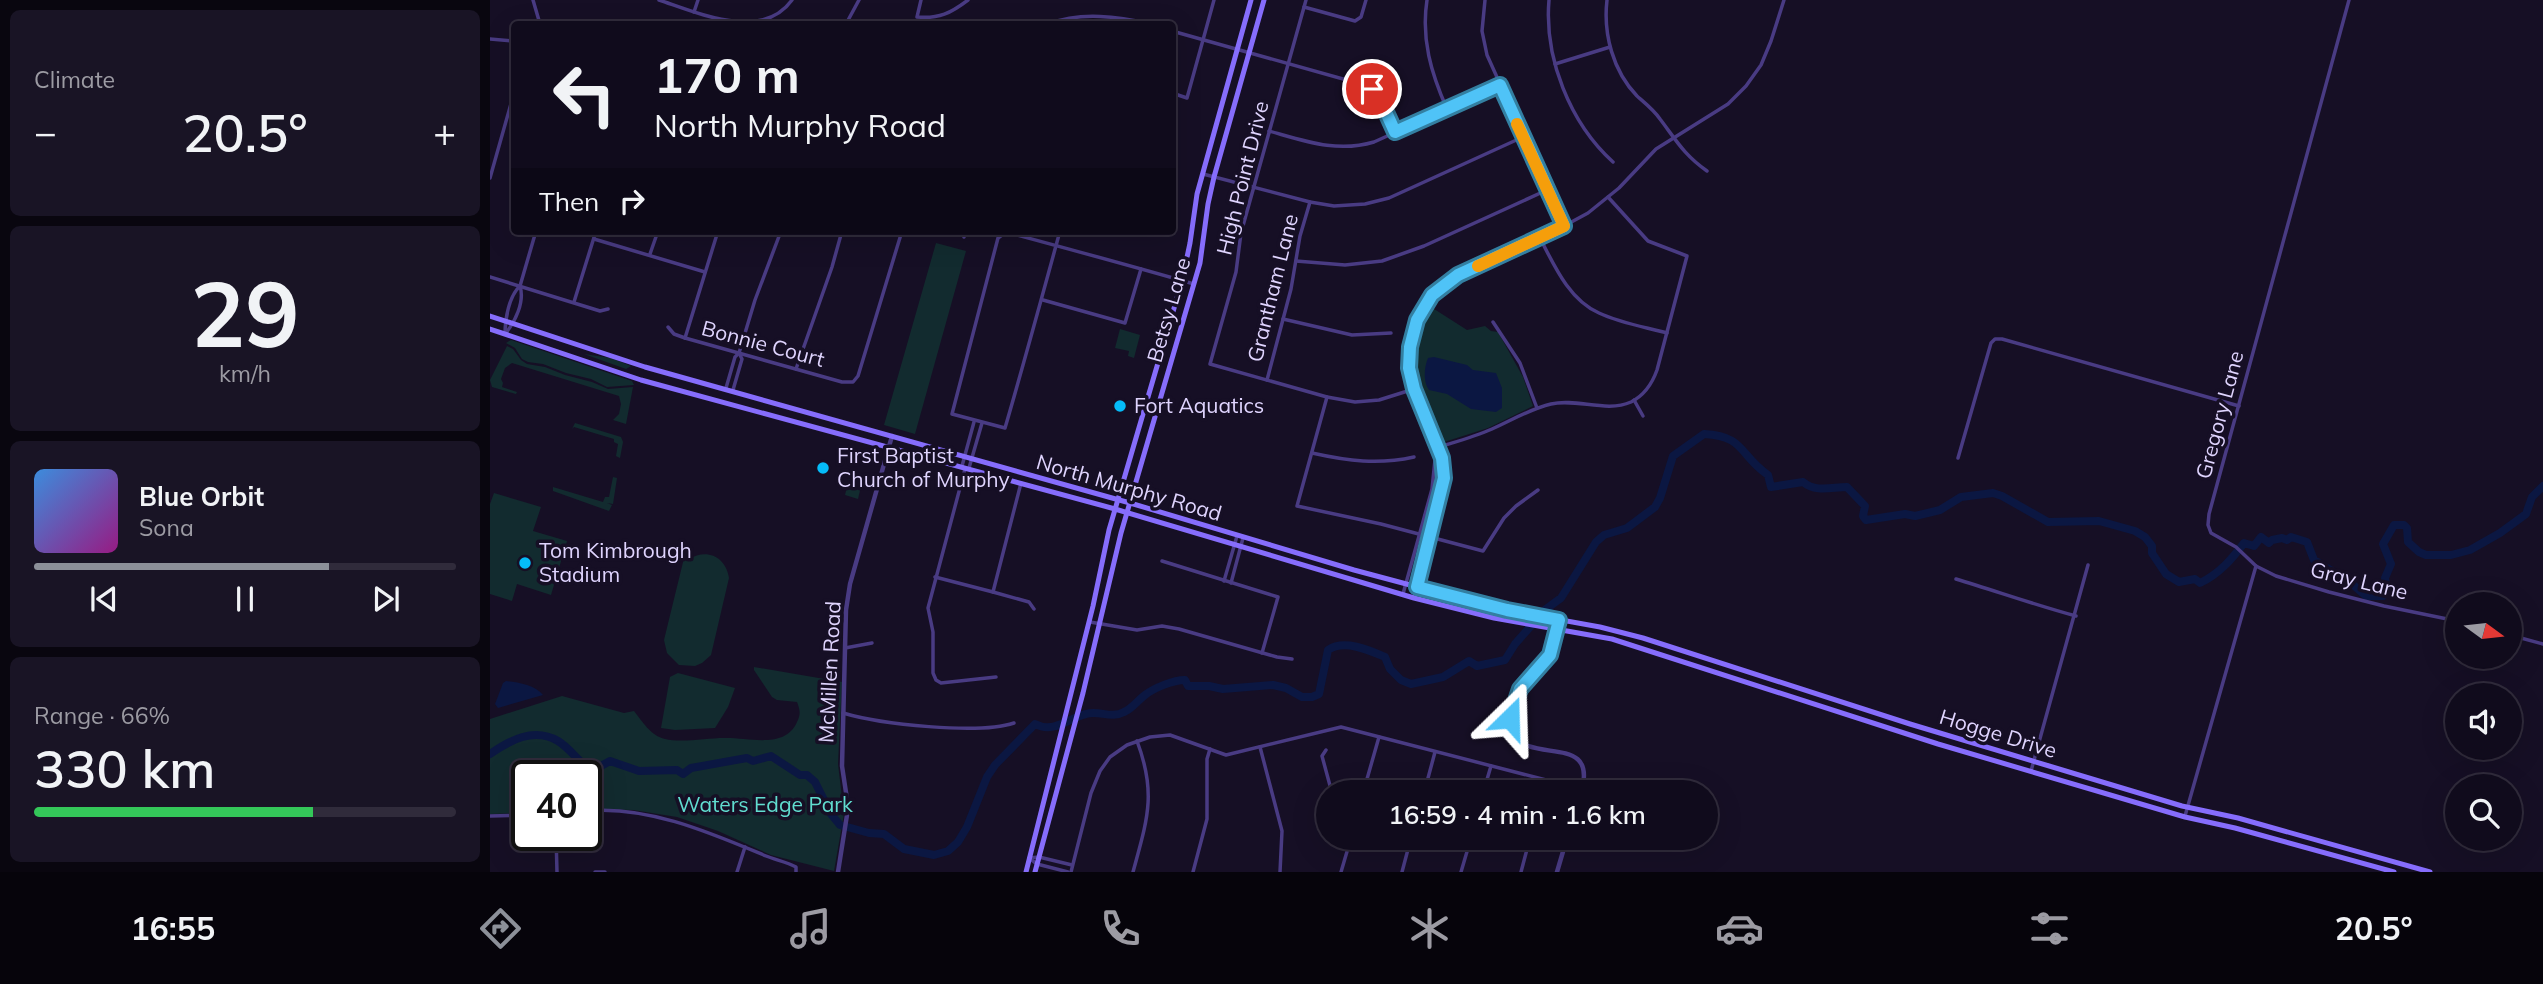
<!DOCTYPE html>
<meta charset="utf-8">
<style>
body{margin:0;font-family:Mulish,sans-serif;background:#191425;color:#f1f3f6;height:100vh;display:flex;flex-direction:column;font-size:26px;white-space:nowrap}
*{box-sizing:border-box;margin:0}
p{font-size:23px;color:#9c9ba3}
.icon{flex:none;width:38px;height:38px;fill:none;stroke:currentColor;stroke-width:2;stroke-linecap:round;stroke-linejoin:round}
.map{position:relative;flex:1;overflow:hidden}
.side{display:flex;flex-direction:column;gap:10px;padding:10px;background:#09060f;width:490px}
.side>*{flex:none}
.top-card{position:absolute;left:21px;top:21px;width:665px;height:214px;border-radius:7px;box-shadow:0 7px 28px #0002,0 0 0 2px #302b3b;background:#100b1c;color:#f1f3f6;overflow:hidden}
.needle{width:46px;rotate:105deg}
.controls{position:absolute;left:1955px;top:592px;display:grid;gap:14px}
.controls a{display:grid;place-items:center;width:77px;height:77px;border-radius:50%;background:#100b1c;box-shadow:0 7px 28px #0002,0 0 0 2px #302b3b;font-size:35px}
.speed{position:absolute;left:21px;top:760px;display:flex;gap:14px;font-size:35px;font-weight:700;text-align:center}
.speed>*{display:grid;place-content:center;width:91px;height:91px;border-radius:50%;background:#100b1c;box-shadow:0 7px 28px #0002,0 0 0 2px #302b3b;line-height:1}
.speed .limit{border:4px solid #111;border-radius:10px;background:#fff;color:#111}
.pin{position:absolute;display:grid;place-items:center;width:60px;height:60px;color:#fff;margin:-30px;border:4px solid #fff;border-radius:50%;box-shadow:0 2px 7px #0007}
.me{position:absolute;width:77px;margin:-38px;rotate:22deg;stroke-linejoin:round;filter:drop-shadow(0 0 5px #0008)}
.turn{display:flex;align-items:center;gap:24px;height:147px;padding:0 28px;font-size:32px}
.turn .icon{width:91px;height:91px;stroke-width:2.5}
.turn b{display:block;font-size:49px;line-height:60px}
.then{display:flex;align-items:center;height:66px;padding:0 28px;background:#0003;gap:14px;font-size:26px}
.big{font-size:52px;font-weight:600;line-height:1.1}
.side .tile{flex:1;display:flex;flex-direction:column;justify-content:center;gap:10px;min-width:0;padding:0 24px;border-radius:10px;background:#191425}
.side .dial{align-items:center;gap:0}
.dial b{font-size:91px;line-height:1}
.song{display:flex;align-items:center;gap:21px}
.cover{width:84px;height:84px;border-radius:10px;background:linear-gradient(135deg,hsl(210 70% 55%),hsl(310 70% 35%))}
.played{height:7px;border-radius:4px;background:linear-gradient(90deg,#8c9099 70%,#302b3b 70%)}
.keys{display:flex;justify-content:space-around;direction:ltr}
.heat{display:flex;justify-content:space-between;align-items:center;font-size:38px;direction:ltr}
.charge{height:10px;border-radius:5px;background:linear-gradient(90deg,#34c759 66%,#302b3b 0)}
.trip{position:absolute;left:826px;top:780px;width:402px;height:70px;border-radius:35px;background:#100b1c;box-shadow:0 7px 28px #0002,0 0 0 2px #302b3b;font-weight:600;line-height:70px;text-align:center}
.menu{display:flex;height:112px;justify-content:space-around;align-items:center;background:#06040b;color:#9c9ba3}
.menu .icon{width:49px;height:49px}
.menu .current{color:#8c9099}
.menu b{font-size:32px;color:#f1f3f6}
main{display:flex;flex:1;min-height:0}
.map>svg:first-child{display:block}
.green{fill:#122b2f}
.water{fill:#0b1742}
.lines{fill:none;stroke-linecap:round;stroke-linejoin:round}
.river{stroke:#0b1742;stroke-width:8}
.minor{stroke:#493b83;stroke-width:3.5}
.tertiary{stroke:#493b83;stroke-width:4.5}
.secondary{stroke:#866dfc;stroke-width:5}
.route-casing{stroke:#337fa1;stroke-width:18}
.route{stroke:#4fc3f7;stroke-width:12}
.slow{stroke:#f59e0b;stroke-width:12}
.poi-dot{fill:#05bcf9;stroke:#160f25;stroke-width:2.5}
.labels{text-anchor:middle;stroke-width:7;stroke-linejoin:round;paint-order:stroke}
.street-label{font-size:21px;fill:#dfd4fe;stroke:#160f25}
.poi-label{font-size:21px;fill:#dfd4fe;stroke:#160f25;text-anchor:start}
.park-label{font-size:21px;fill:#61ddd0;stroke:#160f25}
</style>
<main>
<section class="side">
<div class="tile"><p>Climate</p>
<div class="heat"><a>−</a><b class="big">20.5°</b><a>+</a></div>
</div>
<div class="tile dial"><b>29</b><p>km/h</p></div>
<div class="tile">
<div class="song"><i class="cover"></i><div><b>Blue Orbit</b><p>Sona</p></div></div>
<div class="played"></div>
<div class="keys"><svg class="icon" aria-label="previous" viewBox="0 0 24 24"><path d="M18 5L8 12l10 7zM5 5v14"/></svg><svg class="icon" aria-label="pause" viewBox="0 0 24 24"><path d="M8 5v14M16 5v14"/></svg><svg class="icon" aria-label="next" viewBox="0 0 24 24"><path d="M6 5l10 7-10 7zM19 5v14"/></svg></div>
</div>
<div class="tile"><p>Range · 66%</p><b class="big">330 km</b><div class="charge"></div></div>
</section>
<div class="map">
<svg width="2053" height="872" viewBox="0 0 2053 872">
<rect width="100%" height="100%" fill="#160f25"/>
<!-- green -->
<g class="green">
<polygon points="446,243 476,251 425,434 394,425"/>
<path d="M941 307 977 330 995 326 1001 331 1008 332 1033 377 1043 406 998 428 951 443C931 394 910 358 941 307Z"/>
<polygon points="630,329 650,335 644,358 638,356 639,351 625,348"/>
<polygon points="21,340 142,381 144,385 117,387 101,379 76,373 53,364 38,362 32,359 25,348 16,343"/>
<polygon points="17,346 23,349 31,360 37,364 55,367 75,375 102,382 118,389 143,387 136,424 123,420 129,414 131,404 129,396 22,363 15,368 11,379 13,383 12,387 27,392 26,394 2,387 0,380"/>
<polygon points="94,354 121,358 141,366 136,369"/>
<polygon points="85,423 131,437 133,442 130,458 126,456 128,444 124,442 124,439 84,427 82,429"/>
<polygon points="123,477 127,478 123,504 117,503 122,505 119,511 63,491 63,487 113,502 115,497 119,497"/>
<polygon points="359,479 372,482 368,499 355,495"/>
<polygon points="4,493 51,507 43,531 77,541 61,595 27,584 22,601 0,594 0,504"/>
<path d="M195 554 199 555V559C217 548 236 557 239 578L221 655 212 663 205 666 189 665 177 653 174 640Z"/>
<path d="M264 667 352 682 348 764 354 814 344 871 281 855 228 831 187 817 143 810 96 809V775H37V813L0 814V719L72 696 134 713 144 711C152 721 161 736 175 739 191 743 218 738 234 738 257 737 295 750 307 722 311 714 310 710 307 702L287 700 282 697 264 670Z"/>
<polygon points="188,673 245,688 238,707 225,728 185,730 171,728 180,677"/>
</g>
<!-- water -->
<g class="water">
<path d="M944 357 977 365 983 370 1006 373 1012 388V408L1006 412 981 409 957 394 939 390C933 382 934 367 938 358Z"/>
<path d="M16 681C28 682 45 685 53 695L8 708 5 704 13 683Z"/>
</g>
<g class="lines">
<!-- river -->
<path class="river" d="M0 754C20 740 44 727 68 741 81 749 89 763 102 771L120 761 149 771 187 770 193 774 201 768 257 758 263 761 281 756 310 775H317L325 782 341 814 350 825 379 833 394 834 414 849 444 855 458 851 468 842 477 827 497 777 505 765 545 724C564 734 579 718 596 714 609 710 621 719 634 712 643 708 647 701 655 695 664 688 683 680 695 680L698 686H719L733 689 783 685 796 688 812 697H822L829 694 838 650C854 639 879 650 895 657L900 669 911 680 921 684 953 677 979 661 987 666 1015 660 1025 644 1056 609 1071 598 1106 542 1114 535 1137 528 1165 507 1170 498 1183 456 1214 434C1255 436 1249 455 1278 475L1281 487 1313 482C1326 493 1342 487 1357 487L1375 506 1373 516 1376 520 1415 514 1425 516 1450 510 1471 497 1503 493 1512 496 1558 522 1609 521 1645 531 1655 537 1662 546V553L1676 574 1689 582 1705 579 1710 583C1729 574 1742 559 1754 543L1764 546 1771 537 1779 543 1782 540 1792 538 1797 540 1801 537 1817 542 1824 560 1861 583 1876 596H1893L1897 593 1895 578 1901 564 1893 544 1904 525H1914L1917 528 1918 542 1929 552 1936 555H1961L1980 550 2010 533 2036 514 2042 497 2053 486"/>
<!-- minor -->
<g class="minor">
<polyline points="43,0 50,24"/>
<path d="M169 0C208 13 272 42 302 0"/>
<path d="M431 0 427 17C449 19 461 13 478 0"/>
<polyline points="816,0 751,233 746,272 720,364 837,397 865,402 889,400 924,389"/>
<path d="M937 0C931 39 941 73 957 109"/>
<polyline points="995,0 992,31 997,55 1074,226"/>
<path d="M1059 0C1054 58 1080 123 1123 162"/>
<path d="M1117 0C1113 34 1123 71 1147 96 1155 103 1164 110 1170 119 1186 140 1194 155 1217 171"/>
<polyline points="814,7 865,21 871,17 876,0"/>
<polyline points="204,12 208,0"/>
<polyline points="356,24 369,0"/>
<path d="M559 24C591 11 629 17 662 24"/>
<polyline points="682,31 878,86 891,101 905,132"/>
<polyline points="0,39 24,41"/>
<polyline points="1065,64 1120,47"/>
<polyline points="682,93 697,98 724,0"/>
<path d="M779 131C815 141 847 153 884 142L1010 85"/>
<polyline points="713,174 820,202 844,206 875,204 899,198 1033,137"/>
<polyline points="0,178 22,100 24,99"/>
<path d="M570 231C552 297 534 363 515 428L462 414 508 238 516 232C579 249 642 266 704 284"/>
<polyline points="474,237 476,231"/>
<path d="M1050 238C1064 265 1079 300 1109 313 1130 323 1155 327 1177 333"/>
<polyline points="104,239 215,272"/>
<polyline points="160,254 168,231"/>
<polyline points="806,261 855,265 892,261 934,246 1057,190"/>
<polyline points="0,277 110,311 118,309"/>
<polyline points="553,300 635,323 651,269"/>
<polyline points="84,302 106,231"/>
<polyline points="793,319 862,335 901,333"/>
<polyline points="1003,322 1030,363 1047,408"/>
<polyline points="178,327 184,334 195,338 352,382 363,382 368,376 412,231"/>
<path d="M15 334C15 319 19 296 30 286L46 231"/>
<path d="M15 334C25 322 35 302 30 286"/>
<polyline points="195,338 228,231"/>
<polyline points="306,369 342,267 352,231"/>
<polyline points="777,380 801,289 810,236 820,202"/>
<polyline points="236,388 245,357 249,353 265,300 291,231"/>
<polyline points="243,390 252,359 250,355"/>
<polyline points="837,397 807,506 891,524 993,551 1014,518 1026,506 1048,490"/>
<polyline points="1144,400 1153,416"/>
<path d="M946 448C965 442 984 437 1002 429 1022 420 1040 409 1061 404 1087 398 1116 413 1141 402 1155 395 1162 384 1167 370L1197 256 1158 241 1118 197"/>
<path d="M822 453C858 461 888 465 924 457"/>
<polyline points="1468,458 1501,343 1505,339 1512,339 1749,406"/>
<polyline points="472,466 484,422"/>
<polyline points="479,468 492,423"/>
<polyline points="475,469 438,608 443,632 443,673 446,680 451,683 506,677"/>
<polyline points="672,561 788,597 772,653"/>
<polyline points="1766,566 1786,576 1839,592 1894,606 1967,621"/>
<polyline points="445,577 503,592 531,483"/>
<path d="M1466 579C1506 591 1545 605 1586 616"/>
<polyline points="734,581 747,536"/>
<polyline points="741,583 753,538"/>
<polyline points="503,592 539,602 544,609"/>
<polyline points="913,594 942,489 946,450"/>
<polyline points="924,598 948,509 954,478 952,458 924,389 919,368 921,347 927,320 942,295 968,275 1074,226 1098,213 1129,188 1166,149 1238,104 1256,86 1271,65 1281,41 1294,0"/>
<polyline points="600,622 647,630 672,626 689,629 787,657 802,659"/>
<polyline points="2020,635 2053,644"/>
<polyline points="355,648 382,643"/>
<path d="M353 713C390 724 488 735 524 723"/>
<polyline points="770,747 792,831 790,872"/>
<polyline points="836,750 832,756 842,793"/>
<polyline points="1541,771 1598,565"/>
<polyline points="873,793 889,737"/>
<polyline points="934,793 945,752"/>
<polyline points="993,793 1001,766"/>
<path d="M96 811C157 805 221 833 276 856 286 860 297 862 306 867V872"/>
<polyline points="0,816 37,815"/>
<polyline points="1695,816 1766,566 1746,547 1721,533 1718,525 1719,514 1859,0"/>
<polyline points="66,835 67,872"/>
<polyline points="539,858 549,857 582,865"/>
<polyline points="539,858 547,864 578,872"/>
<polyline points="105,872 115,872"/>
<polyline points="247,872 255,847"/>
<polyline points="581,872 601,793 610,771 620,757 637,745 660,737 680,735 736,755 851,727 1056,780 1052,793"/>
<path d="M643 872C657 820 667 794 647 741"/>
<polyline points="703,872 717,819 717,759 720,749"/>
<polyline points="851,872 861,838"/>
<polyline points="912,872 921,838"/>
<polyline points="971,872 981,838"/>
<polyline points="1031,872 1040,838"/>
</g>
<!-- tertiary -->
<g class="tertiary">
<path d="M1069 619C1067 631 1066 646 1060 656 1055 665 1044 671 1037 679 1027 691 1013 718 1023 734 1041 765 1109 732 1091 793"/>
<polyline points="348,872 357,815 357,799 352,766 356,610 360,584 402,436"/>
<polyline points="1067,872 1077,838"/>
</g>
<!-- secondary -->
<g class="secondary">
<polyline points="0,316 155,367 640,503 864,570 1010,609 1110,627 1153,638 1420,724 1692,806 1748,818 1940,872"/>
<polyline points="0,329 151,380 625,509 924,598 1004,618 1122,639 1448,744 1695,817 1745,828 1904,872"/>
<polyline points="536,872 603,606 619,530 692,281 700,243 707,194 761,0"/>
<polyline points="545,872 593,693 631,533 710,263 718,204 724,177 774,0"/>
</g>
</g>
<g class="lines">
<defs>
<polyline id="route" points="882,89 891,101 905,132 1010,85 1074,226 968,275 942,295 927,320 920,347 919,368 924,389 952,458 954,478 927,587 1017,610 1069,620 1060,655 1030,689 1020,718"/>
</defs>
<!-- route casing -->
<use href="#route" class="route-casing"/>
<!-- route -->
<use href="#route" class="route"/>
<!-- slow -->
<polyline class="slow" points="988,266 1074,226 1027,124"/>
</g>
<!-- markers -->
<g class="poi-dot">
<circle cx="630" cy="406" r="7"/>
<circle cx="333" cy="468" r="7"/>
<circle cx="35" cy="563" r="7"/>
</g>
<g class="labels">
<!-- street labels -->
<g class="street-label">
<text transform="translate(753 178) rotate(-76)" y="7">High Point Drive</text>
<text transform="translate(783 288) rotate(-76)" y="7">Grantham Lane</text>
<text transform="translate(679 310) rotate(-74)" y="7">Betsy Lane</text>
<text transform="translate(273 344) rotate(15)" y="7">Bonnie Court</text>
<text transform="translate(1730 415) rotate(-75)" y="7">Gregory Lane</text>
<text transform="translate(639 488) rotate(16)" y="7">North Murphy Road</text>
<text transform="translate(1869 581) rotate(14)" y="7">Gray Lane</text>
<text transform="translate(340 672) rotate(-87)" y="7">McMillen Road</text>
<text transform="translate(1508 734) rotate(17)" y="7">Hogge Drive</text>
</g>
<!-- poi labels -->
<g class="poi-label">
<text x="644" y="413">Fort Aquatics</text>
<text x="347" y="463">First Baptist<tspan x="347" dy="24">Church of Murphy</tspan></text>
<text x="49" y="558">Tom Kimbrough<tspan x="49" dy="24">Stadium</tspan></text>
</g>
<!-- park labels -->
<g class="park-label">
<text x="275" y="812">Waters Edge Park</text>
</g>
</g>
</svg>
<div class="controls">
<a><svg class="needle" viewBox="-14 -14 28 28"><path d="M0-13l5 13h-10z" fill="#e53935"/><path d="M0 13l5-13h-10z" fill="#9c9ba3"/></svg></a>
<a><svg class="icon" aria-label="sound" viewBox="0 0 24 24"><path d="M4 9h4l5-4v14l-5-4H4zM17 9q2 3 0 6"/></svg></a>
<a><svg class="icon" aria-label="search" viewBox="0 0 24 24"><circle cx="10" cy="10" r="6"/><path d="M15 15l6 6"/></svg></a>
</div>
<div class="speed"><div class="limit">40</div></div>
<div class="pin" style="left:882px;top:89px;background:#d93025"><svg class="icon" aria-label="arrive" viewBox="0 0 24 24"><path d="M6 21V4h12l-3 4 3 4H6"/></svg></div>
<svg class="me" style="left:1020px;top:718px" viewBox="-20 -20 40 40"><path d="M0-17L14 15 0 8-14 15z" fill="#4fc3f7" stroke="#fff" stroke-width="4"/></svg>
<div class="trip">16:59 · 4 min · 1.6 km</div>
<div class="top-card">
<div class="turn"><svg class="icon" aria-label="left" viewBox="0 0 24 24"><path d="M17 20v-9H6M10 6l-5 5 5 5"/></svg><div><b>170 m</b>North Murphy Road</div></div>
<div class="then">Then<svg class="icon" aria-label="right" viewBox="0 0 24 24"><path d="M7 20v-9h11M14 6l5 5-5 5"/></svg></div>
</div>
</div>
</main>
<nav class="menu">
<b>16:55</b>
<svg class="icon current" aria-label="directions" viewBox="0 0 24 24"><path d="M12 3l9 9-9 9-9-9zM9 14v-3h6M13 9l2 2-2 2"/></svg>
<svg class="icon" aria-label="music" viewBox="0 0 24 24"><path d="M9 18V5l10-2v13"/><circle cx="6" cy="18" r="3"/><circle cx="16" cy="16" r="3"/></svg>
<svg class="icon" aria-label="phone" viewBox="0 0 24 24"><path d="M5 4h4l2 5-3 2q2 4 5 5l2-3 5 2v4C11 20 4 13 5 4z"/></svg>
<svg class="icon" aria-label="climate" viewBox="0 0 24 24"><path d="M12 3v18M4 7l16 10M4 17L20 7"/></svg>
<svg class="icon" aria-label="car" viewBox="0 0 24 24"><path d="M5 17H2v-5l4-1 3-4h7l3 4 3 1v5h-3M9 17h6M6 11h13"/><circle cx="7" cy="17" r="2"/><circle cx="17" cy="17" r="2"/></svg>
<svg class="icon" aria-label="filters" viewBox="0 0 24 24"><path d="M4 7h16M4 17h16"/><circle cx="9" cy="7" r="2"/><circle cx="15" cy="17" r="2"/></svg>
<b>20.5°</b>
</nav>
